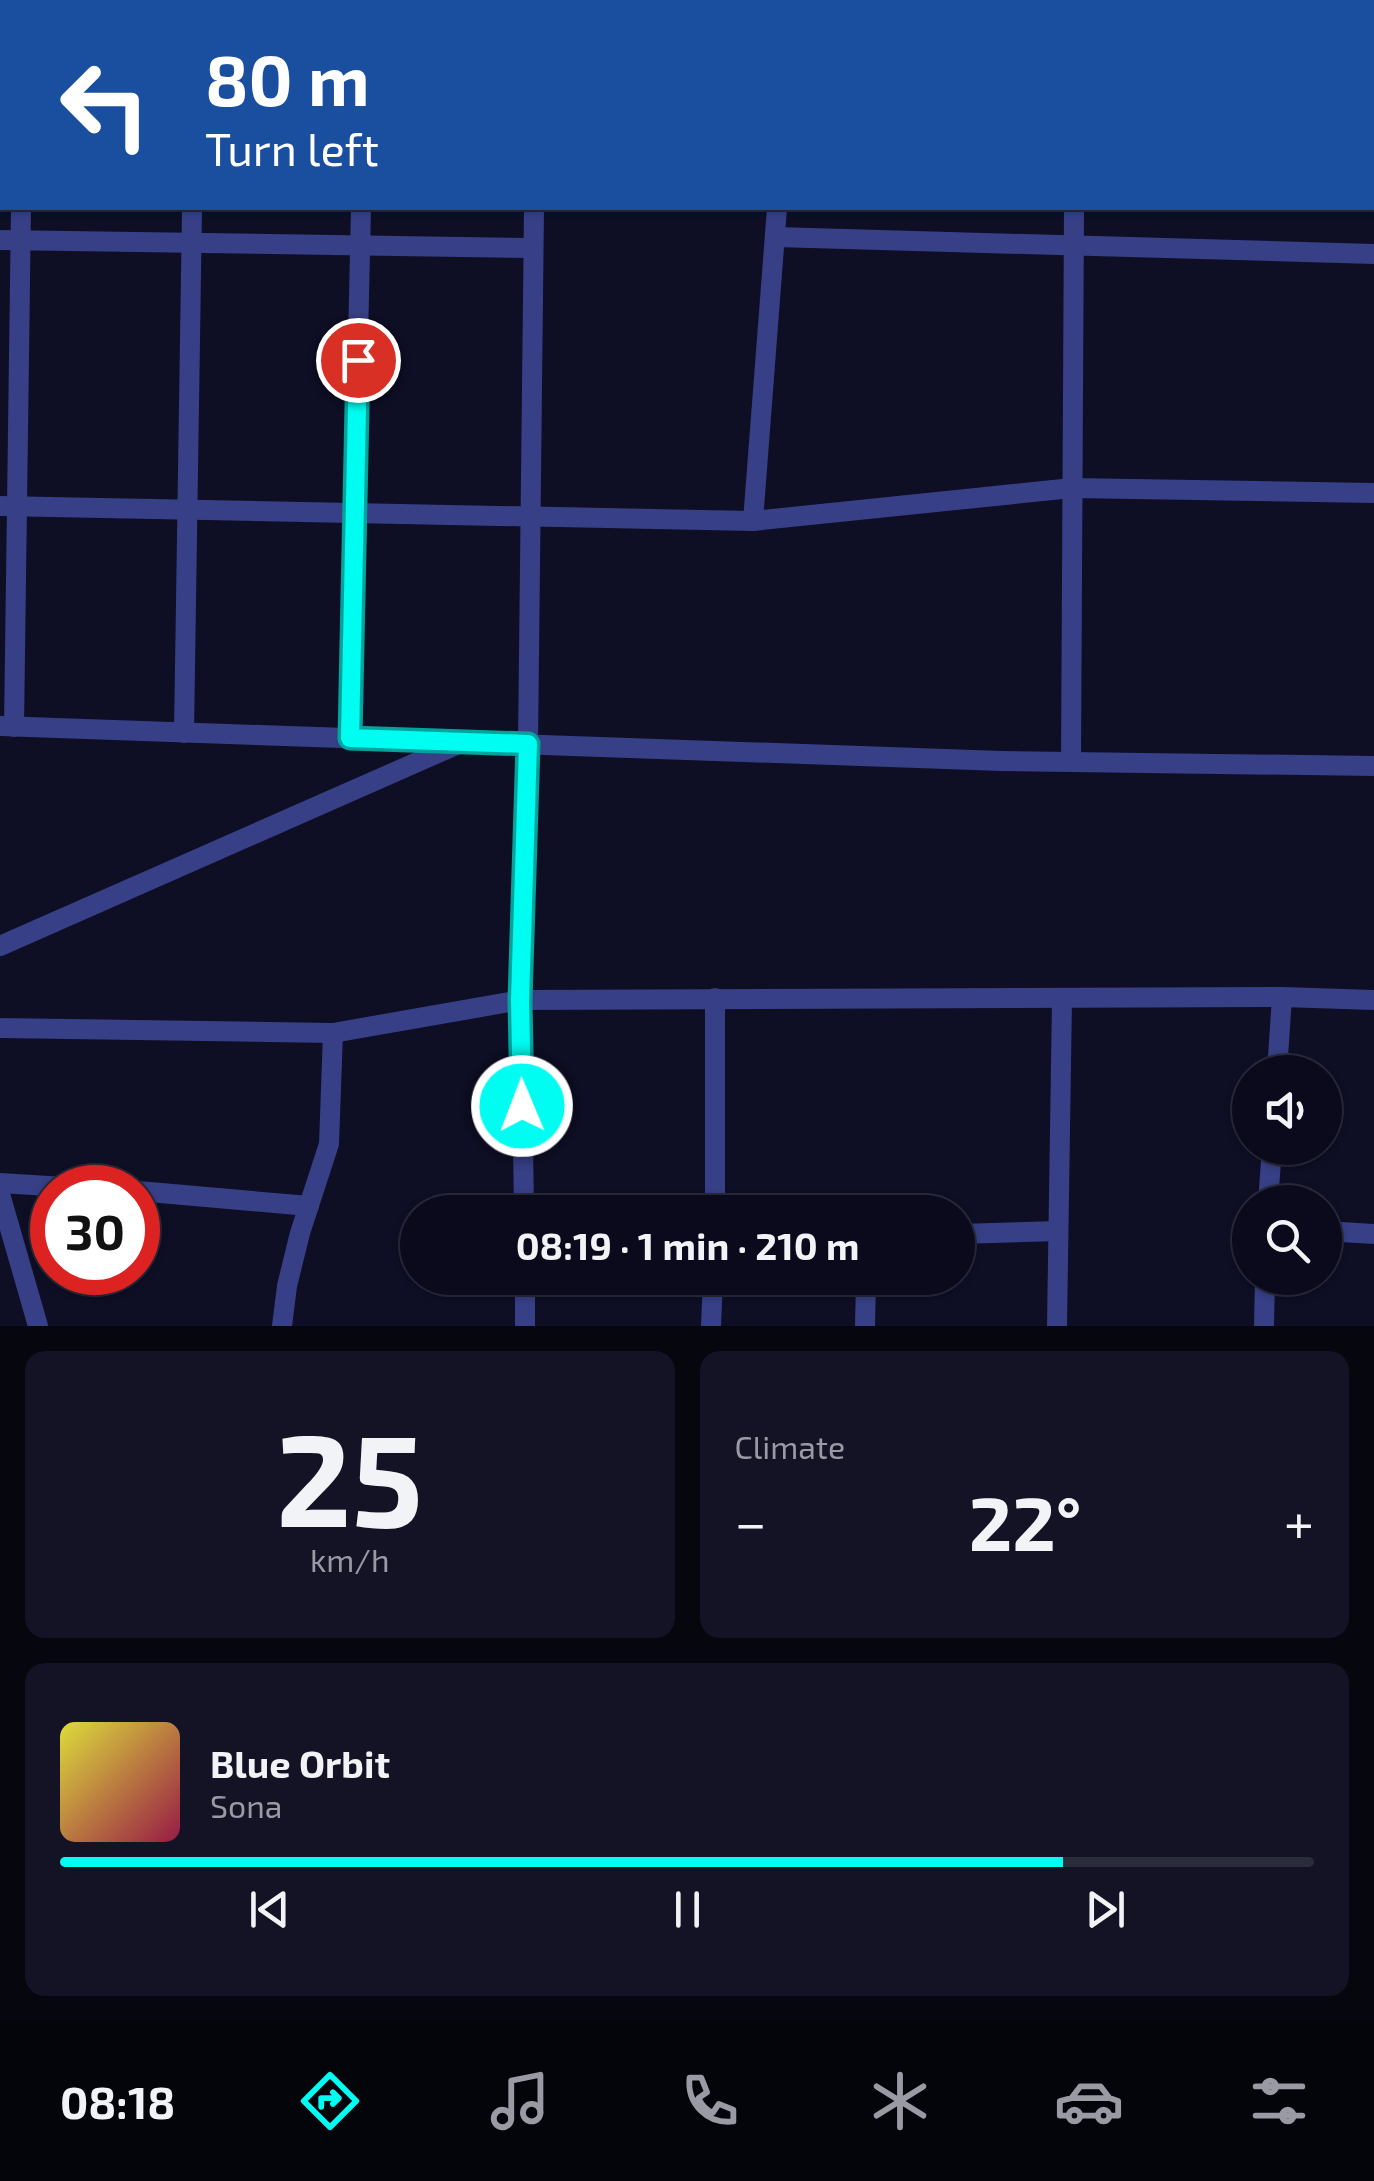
<!DOCTYPE html>
<meta charset="utf-8">
<style>
body{margin:0;font-family:"Exo 2",sans-serif;background:#131325;color:#f1f3f6;height:100vh;display:flex;flex-direction:column;font-size:38px;white-space:nowrap}
*{box-sizing:border-box;margin:0}
p{font-size:32px;color:#999aa3}
.icon{flex:none;width:55px;height:55px;fill:none;stroke:currentColor;stroke-width:2;stroke-linecap:round;stroke-linejoin:round}
.map{position:relative;height:1326px;overflow:hidden}
.details{display:flex;flex-direction:column;gap:25px;padding:25px;background:#06060f;flex:1}
.details>*{flex:none}
.top-card{position:absolute;left:0px;top:0px;width:1375px;height:210px;box-shadow:0 2px 8px #0004,0 0 0 2px #2a2b3b;background:#1a4fa0;color:#fff;overflow:hidden}
.tools{position:absolute;left:1232px;top:1055px;display:grid;gap:20px}
.tools a{display:grid;place-items:center;width:110px;height:110px;border-radius:50%;background:#0a0a1c;box-shadow:0 2px 8px #0004,0 0 0 2px #2a2b3b;font-size:50px}
.speed{position:absolute;left:30px;top:1165px;display:flex;gap:20px;font-size:50px;font-weight:700;text-align:center}
.speed>*{display:grid;place-content:center;width:130px;height:130px;border-radius:50%;background:#0a0a1c;box-shadow:0 2px 8px #0004,0 0 0 2px #2a2b3b;line-height:1}
.speed .limit{border:15px solid #d22;background:#fff;color:#111}
.pin{position:absolute;display:grid;place-items:center;width:85px;height:85px;color:#fff;margin:-42px;border:5px solid #fff;border-radius:50%;box-shadow:0 2px 10px #0007}
.me{position:absolute;width:110px;margin:-55px;rotate:359deg;stroke-linejoin:round;filter:drop-shadow(0 0 8px #0008)}
.turn{display:flex;align-items:center;gap:35px;height:210px;padding:0 40px;font-size:45px}
.turn .icon{width:130px;height:130px;stroke-width:2.5}
.turn b{display:block;font-size:70px;line-height:85px}
.big{font-size:75px;font-weight:700;line-height:1.1}
.details .widget{flex:1;display:flex;flex-direction:column;justify-content:center;gap:15px;min-width:0;padding:0 35px;border-radius:20px;background:#131325}
.details .dial{align-items:center;gap:0}
.dial b{font-size:130px;line-height:1}
.song{display:flex;align-items:center;gap:30px}
.cover{width:120px;height:120px;border-radius:15px;background:linear-gradient(135deg,hsl(60 70% 55%),hsl(340 70% 35%))}
.played{height:10px;border-radius:5px;background:linear-gradient(90deg,#00fdf2 80%,#2a2b3b 80%)}
.keys{display:flex;justify-content:space-around;direction:ltr}
.heat{display:flex;justify-content:space-between;align-items:center;font-size:55px;direction:ltr}
.details .tiles{flex:1;display:grid;gap:25px;grid-template-columns:1fr 1fr}
.widget:last-child{grid-column:span 2}
.trip{position:absolute;left:400px;top:1195px;width:575px;height:100px;border-radius:50px;background:#0a0a1c;box-shadow:0 2px 8px #0004,0 0 0 2px #2a2b3b;font-weight:700;line-height:100px;text-align:center}
.dock{display:flex;height:160px;justify-content:space-around;align-items:center;background:#04040b;color:#999aa3}
.dock .icon{width:70px;height:70px}
.dock .current{color:#00fdf2}
.dock b{font-size:45px;color:#f1f3f6}
.map>svg:first-child{display:block}
.lines{fill:none;stroke-linecap:round;stroke-linejoin:round}
.minor{stroke:#373f86;stroke-width:20}
.route-casing{stroke:#00a49d;stroke-width:25}
.route{stroke:#00fdf2;stroke-width:18}
</style>
<div class="map">
<svg width="1374" height="1326" viewBox="0 0 1374 1326">
<rect width="100%" height="100%" fill="#0e0e25"/>
<g class="lines">
<!-- minor -->
<g class="minor">
<polyline points="1074,0 1074,2"/>
<polyline points="24,2 24,0"/>
<polyline points="195,2 195,0"/>
<polyline points="363,2 364,0"/>
<polyline points="543,2 543,0"/>
<polyline points="781,2 781,0"/>
<polyline points="776,237 1374,254"/>
<polyline points="0,240 532,248"/>
<polyline points="0,506 753,521 1072,488 1374,493"/>
<polyline points="753,521 777,208"/>
<polyline points="0,726 1002,761 1374,766"/>
<polyline points="14,727 21,208"/>
<polyline points="184,733 192,208"/>
<polyline points="349,738 361,208"/>
<polyline points="1071,762 1074,208"/>
<polyline points="0,946 456,745"/>
<polyline points="715,998 715,1212"/>
<polyline points="0,1028 333,1033 521,1000 1282,997 1374,1000"/>
<polyline points="1277,1072 1282,997"/>
<polyline points="0,1183 80,1188"/>
<polyline points="138,1191 309,1206"/>
<polyline points="0,1194 38,1326"/>
<polyline points="1268,1202 1272,1148"/>
<polyline points="524,1212 521,1000 528,745 534,208"/>
<polyline points="1325,1231 1374,1234"/>
<polyline points="958,1234 1058,1231"/>
<polyline points="525,1278 525,1326"/>
<polyline points="282,1326 287,1286 300,1233 329,1144 333,1033"/>
<polyline points="711,1326 713,1278"/>
<polyline points="865,1326 866,1278"/>
<polyline points="1057,1326 1062,999"/>
<polyline points="1264,1326 1265,1278"/>
</g>
</g>
<g class="lines">
<defs>
<polyline id="route" points="358,360 350,738 528,744 520,1000 522,1106"/>
</defs>
<!-- route casing -->
<use href="#route" class="route-casing"/>
<!-- route -->
<use href="#route" class="route"/>
</g>
</svg>
<div class="tools">
<a><svg class="icon" aria-label="sound" viewBox="0 0 24 24"><path d="M4 9h4l5-4v14l-5-4H4zM17 9q2 3 0 6"/></svg></a>
<a><svg class="icon" aria-label="search" viewBox="0 0 24 24"><circle cx="10" cy="10" r="6"/><path d="M15 15l6 6"/></svg></a>
</div>
<div class="speed"><div class="limit">30</div></div>
<div class="pin" style="left:358px;top:360px;background:#d93025"><svg class="icon" aria-label="arrive" viewBox="0 0 24 24"><path d="M6 21V4h12l-3 4 3 4H6"/></svg></div>
<svg class="me" style="left:522px;top:1106px" viewBox="-20 -20 40 40"><circle r="17" fill="#00fdf2" stroke="#fff" stroke-width="3"/><path d="M0-11L8 9 0 5-8 9z" fill="#fff"/></svg>
<div class="trip">08:19 · 1 min · 210 m</div>
<div class="top-card">
<div class="turn"><svg class="icon" aria-label="left" viewBox="0 0 24 24"><path d="M17 20v-9H6M10 6l-5 5 5 5"/></svg><div><b>80 m</b>Turn left</div></div>
</div>
</div>
<section class="details">
<div class="tiles">
<div class="widget dial"><b>25</b><p>km/h</p></div>
<div class="widget"><p>Climate</p>
<div class="heat"><a>−</a><b class="big">22°</b><a>+</a></div>
</div>
<div class="widget">
<div class="song"><i class="cover"></i><div><b>Blue Orbit</b><p>Sona</p></div></div>
<div class="played"></div>
<div class="keys"><svg class="icon" aria-label="previous" viewBox="0 0 24 24"><path d="M18 5L8 12l10 7zM5 5v14"/></svg><svg class="icon" aria-label="pause" viewBox="0 0 24 24"><path d="M8 5v14M16 5v14"/></svg><svg class="icon" aria-label="next" viewBox="0 0 24 24"><path d="M6 5l10 7-10 7zM19 5v14"/></svg></div>
</div>
</div>
</section>
<nav class="dock">
<b>08:18</b>
<svg class="icon current" aria-label="directions" viewBox="0 0 24 24"><path d="M12 3l9 9-9 9-9-9zM9 14v-3h6M13 9l2 2-2 2"/></svg>
<svg class="icon" aria-label="music" viewBox="0 0 24 24"><path d="M9 18V5l10-2v13"/><circle cx="6" cy="18" r="3"/><circle cx="16" cy="16" r="3"/></svg>
<svg class="icon" aria-label="phone" viewBox="0 0 24 24"><path d="M5 4h4l2 5-3 2q2 4 5 5l2-3 5 2v4C11 20 4 13 5 4z"/></svg>
<svg class="icon" aria-label="climate" viewBox="0 0 24 24"><path d="M12 3v18M4 7l16 10M4 17L20 7"/></svg>
<svg class="icon" aria-label="car" viewBox="0 0 24 24"><path d="M5 17H2v-5l4-1 3-4h7l3 4 3 1v5h-3M9 17h6M6 11h13"/><circle cx="7" cy="17" r="2"/><circle cx="17" cy="17" r="2"/></svg>
<svg class="icon" aria-label="filters" viewBox="0 0 24 24"><path d="M4 7h16M4 17h16"/><circle cx="9" cy="7" r="2"/><circle cx="15" cy="17" r="2"/></svg>
</nav>
